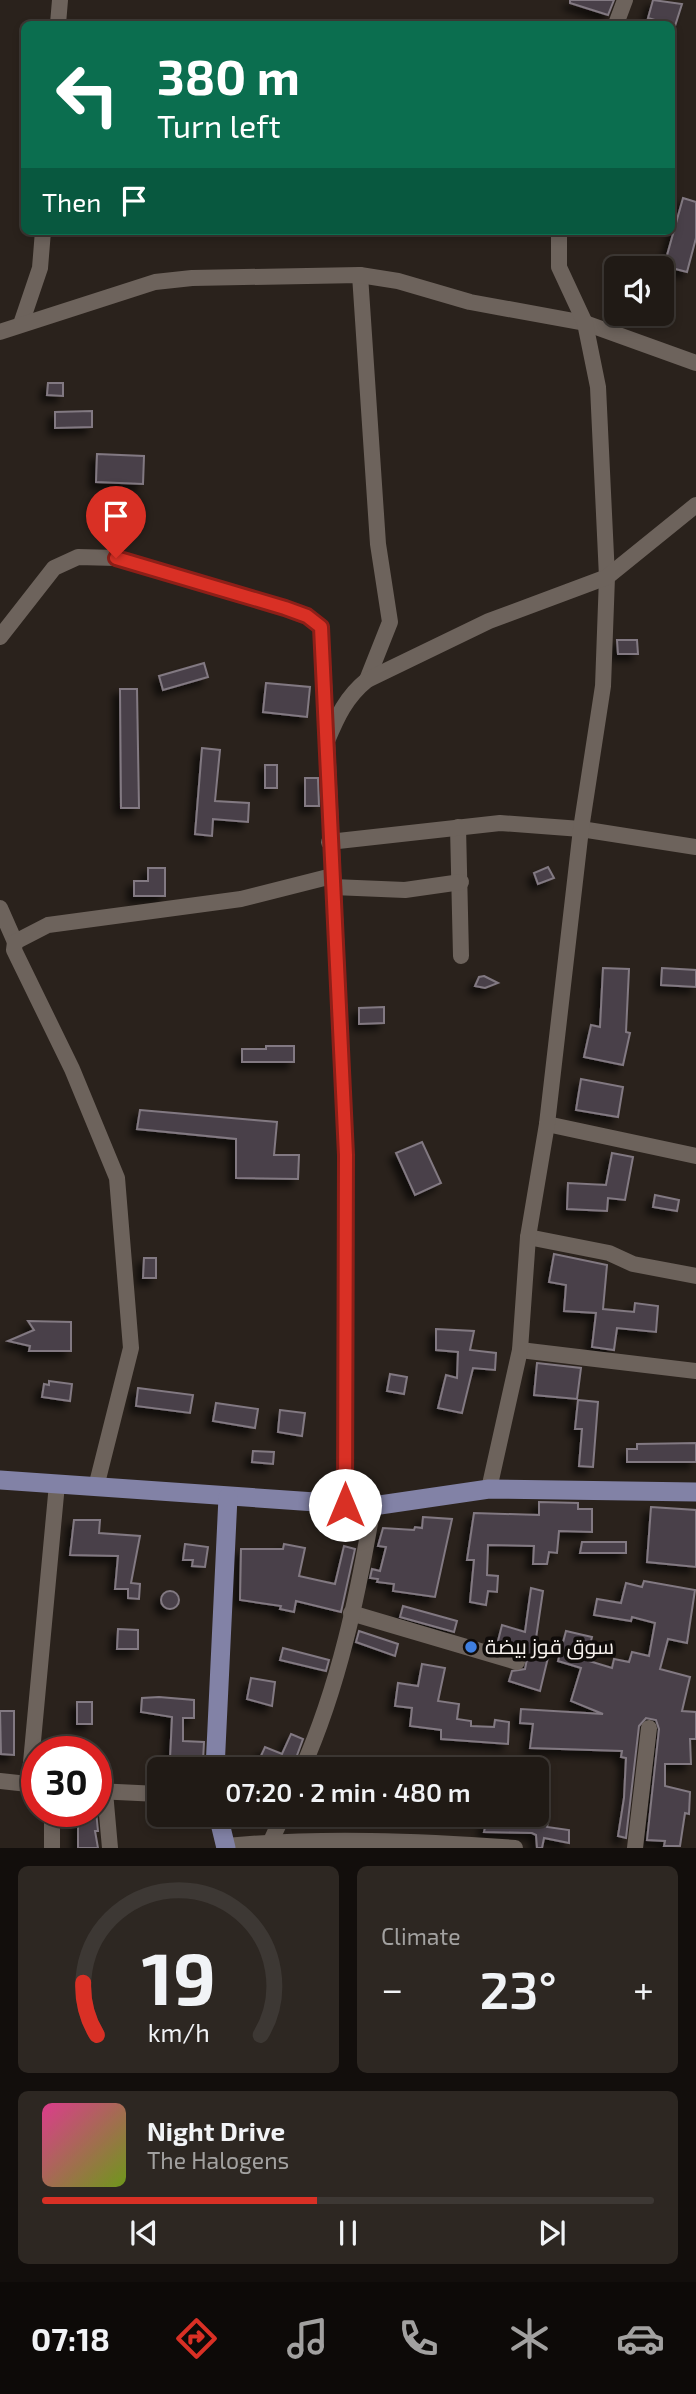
<!DOCTYPE html>
<meta charset="utf-8">
<style>
body{margin:0;font-family:"Exo 2",Cairo,sans-serif;background:#2d2722;color:#f1f3f6;height:100vh;display:flex;flex-direction:column;font-size:26px;white-space:nowrap}
*{box-sizing:border-box;margin:0}
p{font-size:23px;color:#a2a1a0}
.icon{flex:none;width:38px;height:38px;fill:none;stroke:currentColor;stroke-width:2;stroke-linecap:round;stroke-linejoin:round}
.map{position:relative;height:1848px;overflow:hidden}
.sheet{display:flex;flex-direction:column;gap:18px;padding:18px;background:#120e0c;flex:1}
.sheet>*{flex:none}
.guide{position:absolute;left:21px;top:21px;width:654px;height:214px;border-radius:10px;box-shadow:0 4px 10px #0003,0 0 0 2px #3d3834;background:#0b6e4f;color:#fff;overflow:hidden}
.buttons{position:absolute;left:604px;top:256px;display:grid;gap:14px}
.buttons a{display:grid;place-items:center;width:70px;height:70px;border-radius:10px;background:#201a15;box-shadow:0 4px 10px #0003,0 0 0 2px #3d3834;font-size:35px}
.speed{position:absolute;left:21px;top:1736px;display:flex;gap:14px;font-size:35px;font-weight:700;text-align:center}
.speed>*{display:grid;place-content:center;width:91px;height:91px;border-radius:50%;background:#201a15;box-shadow:0 4px 10px #0003,0 0 0 2px #3d3834;line-height:1}
.speed .limit{border:10px solid #d22;background:#fff;color:#111}
.pin{position:absolute;display:grid;place-items:center;width:60px;height:60px;color:#fff;margin:-72px -30px;border-radius:50% 50% 50% 0;rotate:-45deg;box-shadow:0 0 7px #0007}
.pin .icon{rotate:45deg}
.me{position:absolute;width:77px;margin:-38px;rotate:0deg;stroke-linejoin:round;filter:drop-shadow(0 0 5px #0008)}
.turn{display:flex;align-items:center;gap:24px;height:147px;padding:0 21px;font-size:32px}
.turn .icon{width:91px;height:91px;stroke-width:2.5}
.turn b{display:block;font-size:49px;line-height:60px}
.then{display:flex;align-items:center;height:66px;padding:0 21px;background:#0003;gap:14px;font-size:26px}
.big{font-size:52px;font-weight:600;line-height:1.1}
.sheet .card{flex:1;display:flex;flex-direction:column;justify-content:center;gap:10px;min-width:0;padding:0 24px;border-radius:10px;background:#2d2722}
.sheet .dial{align-items:center;gap:0}
.dial svg{height:182px;overflow:visible;fill:none;stroke:#3d3834;stroke-width:7;stroke-linecap:round;text-anchor:middle}
.dial text{fill:#f1f3f6;stroke:none}
.song{display:flex;align-items:center;gap:21px}
.cover{width:84px;height:84px;border-radius:10px;background:linear-gradient(135deg,hsl(330 70% 55%),hsl(80 70% 35%))}
.played{height:7px;border-radius:4px;background:linear-gradient(90deg,#d93025 45%,#3d3834 45%)}
.keys{display:flex;justify-content:space-around;direction:ltr}
.heat{display:flex;justify-content:space-between;align-items:center;font-size:38px;direction:ltr}
.sheet .tiles{flex:1;display:grid;gap:18px;grid-template-columns:1fr 1fr}
.card:last-child{grid-column:span 2}
.trip{position:absolute;left:147px;top:1757px;width:402px;height:70px;border-radius:10px;background:#201a15;box-shadow:0 4px 10px #0003,0 0 0 2px #3d3834;font-weight:600;line-height:70px;text-align:center}
.tabs{display:flex;height:112px;justify-content:space-around;align-items:center;background:#0d0a08;color:#a2a1a0}
.tabs .icon{width:49px;height:49px}
.tabs .selected{color:#d93025}
.tabs b{font-size:32px;color:#f1f3f6}
.map>svg:first-child{display:block}
.building{fill:#494149;stroke:#827982;stroke-width:2;filter:url(#shadow)}
.lines{fill:none;stroke-linecap:round;stroke-linejoin:round}
.minor{stroke:#6d635c;stroke-width:16}
.major{stroke:#8282a6;stroke-width:19}
.route-casing{stroke:#8d1f18;stroke-width:18}
.route{stroke:#d93025;stroke-width:12}
.shop-dot{fill:#3f7fe0;stroke:#100c0a;stroke-width:2.5}
.labels{text-anchor:middle;stroke-width:7;stroke-linejoin:round;paint-order:stroke}
.poi-label{font-size:21px;fill:#f5efeb;stroke:#100c0a;text-anchor:start}
</style>
<div class="map">
<svg width="696" height="1848" viewBox="0 0 696 1848">
<defs>
<filter id="shadow"><feDropShadow dx="-6" dy="6" stdDeviation="3.5" flood-color="#0009"/></filter>
</defs>
<rect width="100%" height="100%" fill="#2a221c"/>
<!-- building -->
<g class="building">
<polygon points="570,0 614,0 608,15 570,3"/>
<polygon points="653,0 682,4 675,26 648,18"/>
<polygon points="683,198 696,202 696,238 687,272 664,266"/>
<polygon points="48,383 63,383 63,396 47,395"/>
<polygon points="92,411 92,427 55,428 55,412"/>
<polygon points="97,454 144,456 143,484 96,482"/>
<polygon points="617,640 637,640 638,654 618,654"/>
<polygon points="204,663 208,677 163,690 159,676"/>
<polygon points="266,683 310,687 307,717 263,712"/>
<polygon points="120,689 137,689 139,808 121,808"/>
<polygon points="202,748 220,750 215,801 249,803 248,822 213,819 212,836 195,834"/>
<rect x="265" y="765" width="12" height="23"/>
<polygon points="305,778 318,778 319,806 305,806"/>
<polygon points="548,867 554,878 538,884 534,873"/>
<polygon points="148,868 165,868 165,896 134,896 134,881 148,881"/>
<polygon points="603,968 629,969 626,1032 630,1033 623,1065 584,1057 591,1025 600,1027"/>
<polygon points="662,968 696,970 696,987 661,985"/>
<polygon points="484,976 498,983 485,988 475,986 479,977"/>
<polygon points="384,1007 384,1023 359,1024 359,1008"/>
<polygon points="266,1046 294,1046 294,1062 242,1062 242,1049 266,1049"/>
<polygon points="581,1079 623,1087 618,1117 576,1110"/>
<polygon points="140,1110 277,1122 274,1155 299,1155 298,1179 236,1178 236,1139 137,1129"/>
<polygon points="422,1142 441,1183 415,1195 396,1153"/>
<polygon points="612,1153 633,1157 625,1200 608,1198 607,1211 567,1209 568,1183 606,1185"/>
<polygon points="655,1195 679,1200 677,1211 653,1207"/>
<polygon points="554,1254 607,1265 603,1309 634,1312 635,1303 658,1306 656,1332 617,1328 614,1350 592,1347 596,1313 564,1311 566,1285 549,1282"/>
<polygon points="144,1258 156,1258 156,1278 143,1278"/>
<polygon points="28,1321 71,1322 71,1351 29,1351 30,1346 8,1341 34,1330"/>
<polygon points="436,1329 474,1331 470,1350 496,1353 495,1370 473,1368 462,1413 438,1408 446,1375 457,1378 458,1352 436,1350"/>
<polygon points="537,1363 581,1368 577,1399 534,1395"/>
<polygon points="390,1374 407,1377 404,1394 387,1391"/>
<polygon points="49,1381 72,1384 70,1401 42,1397 44,1384 49,1385"/>
<polygon points="138,1388 193,1395 190,1413 136,1406"/>
<polygon points="578,1400 598,1402 593,1467 579,1466 582,1429 575,1429"/>
<polygon points="216,1403 258,1409 255,1428 213,1421"/>
<polygon points="280,1410 305,1413 302,1436 278,1432"/>
<polygon points="696,1443 696,1462 627,1462 627,1449 637,1449 637,1444"/>
<polygon points="253,1451 274,1452 273,1464 252,1462"/>
<polygon points="539,1502 578,1503 578,1509 592,1509 592,1532 559,1531 557,1553 549,1552 547,1564 533,1564 534,1546 488,1545 487,1575 498,1576 497,1592 488,1591 486,1605 470,1602 474,1560 467,1560 474,1513 539,1515"/>
<polygon points="651,1507 696,1510 696,1567 647,1562"/>
<polygon points="423,1517 452,1519 435,1597 393,1591 394,1584 377,1582 378,1579 370,1578 372,1569 380,1571 386,1547 378,1546 383,1528 414,1530 415,1527 422,1528"/>
<polygon points="74,1520 100,1520 99,1533 140,1536 131,1583 140,1584 139,1599 128,1598 128,1589 115,1589 118,1556 70,1555"/>
<polygon points="582,1542 626,1542 626,1553 580,1553"/>
<polygon points="185,1544 208,1547 205,1567 192,1566 193,1560 183,1560"/>
<polygon points="284,1544 305,1548 299,1576 335,1584 344,1546 355,1549 341,1612 296,1601 294,1612 280,1609 281,1606 240,1600 241,1549 283,1549"/>
<polygon points="644,1581 695,1590 687,1643 668,1639 660,1669 690,1677 682,1711 696,1712 696,1739 690,1739 691,1764 665,1764 665,1786 690,1792 689,1814 685,1813 680,1846 664,1846 665,1841 647,1840 659,1729 656,1720 646,1718 639,1726 626,1838 618,1836 624,1798 626,1758 621,1757 622,1751 530,1748 533,1724 520,1723 521,1709 603,1714 571,1701 581,1668 558,1661 566,1631 592,1637 586,1660 612,1668 614,1659 629,1662 632,1652 649,1656 655,1623 632,1617 631,1621 594,1615 597,1599 621,1603 626,1583 642,1587"/>
<polygon points="531,1588 543,1591 535,1645 550,1649 540,1691 509,1681 512,1671 525,1669 527,1659 518,1651 519,1648 498,1641 502,1625 525,1632"/>
<circle cx="170" cy="1600" r="9"/>
<polygon points="403,1606 457,1621 454,1632 400,1617"/>
<polygon points="118,1629 138,1630 138,1649 117,1649"/>
<polygon points="359,1631 398,1644 395,1656 356,1642"/>
<polygon points="283,1648 329,1660 326,1671 280,1660"/>
<polygon points="422,1664 445,1668 438,1701 459,1704 457,1719 471,1721 471,1726 494,1727 495,1720 509,1722 508,1744 441,1739 441,1730 410,1726 412,1708 395,1706 398,1683 418,1686"/>
<polygon points="251,1678 275,1682 272,1706 247,1699"/>
<polygon points="159,1697 194,1700 194,1718 183,1718 183,1741 204,1742 203,1761 170,1759 172,1717 141,1712 142,1698"/>
<rect x="77" y="1702" width="15" height="22"/>
<polygon points="0,1711 14,1711 14,1755 1,1754"/>
<polygon points="291,1734 303,1739 292,1769 255,1769 265,1747 282,1754"/>
<polygon points="78,1811 96,1811 98,1831 95,1831 98,1848 78,1848"/>
<polygon points="535,1816 549,1816 547,1827 569,1830 569,1843 544,1838 542,1848 537,1848 536,1835 532,1833 484,1832 487,1819 536,1825"/>
</g>
<g class="lines">
<!-- minor -->
<g class="minor">
<polyline points="58,24 60,0"/>
<polyline points="616,24 625,0"/>
<polyline points="360,275 378,544 390,622 367,680"/>
<polyline points="21,324 40,268 43,231"/>
<polyline points="0,332 155,282 192,278 360,275 398,281 470,302 585,323 696,363"/>
<polyline points="0,637 54,568 78,557 116,558 285,608 307,616 321,627 327,738"/>
<polyline points="458,827 461,956"/>
<polyline points="329,842 500,823 581,829 696,847"/>
<polyline points="333,887 405,890 461,882"/>
<polyline points="0,908 15,942"/>
<polyline points="547,1124 696,1156"/>
<polyline points="528,1237 609,1253 633,1264 696,1276"/>
<polyline points="520,1350 696,1371"/>
<polyline points="96,1487 131,1348 117,1178 72,1069 14,950 15,942 48,925 241,899 332,876"/>
<polyline points="489,1489 520,1350 528,1237 547,1124 581,829 603,686 607,577 598,387 585,323 559,267 559,231"/>
<path d="M345 1505 346 1155 327 741C337 717 346 697 367 680L489 621 607 577 696 505"/>
<polyline points="351,1613 517,1662"/>
<path d="M302 1769C339 1686 358 1595 373 1506"/>
<polyline points="0,1781 37,1785"/>
<polyline points="29,1784 57,1484"/>
<polyline points="96,1791 159,1794"/>
<polyline points="105,1792 110,1848"/>
<polyline points="271,1841 283,1815"/>
<path d="M226 1846C321 1837 420 1841 515 1848"/>
<polyline points="52,1848 52,1811"/>
<polyline points="635,1848 649,1728"/>
</g>
<!-- major -->
<g class="major">
<polyline points="0,1480 373,1506 489,1489 696,1492"/>
<polyline points="215,1769 228,1497"/>
<polyline points="218,1815 226,1848"/>
</g>
</g>
<g class="lines">
<defs>
<polyline id="route" points="116,558 285,608 307,616 321,627 346,1155 345,1505"/>
</defs>
<!-- route casing -->
<use href="#route" class="route-casing"/>
<!-- route -->
<use href="#route" class="route"/>
</g>
<!-- markers -->
<circle class="shop-dot" cx="471" cy="1647" r="7"/>
<g class="labels">
<!-- poi labels -->
<g class="poi-label">
<text x="485" y="1654">سوق قوز بيضة</text>
</g>
</g>
</svg>
<div class="buttons">
<a><svg class="icon" aria-label="sound" viewBox="0 0 24 24"><path d="M4 9h4l5-4v14l-5-4H4zM17 9q2 3 0 6"/></svg></a>
</div>
<div class="speed"><div class="limit">30</div></div>
<div class="pin" style="left:116px;top:558px;background:#d93025"><svg class="icon" aria-label="arrive" viewBox="0 0 24 24"><path d="M6 21V4h12l-3 4 3 4H6"/></svg></div>
<svg class="me" style="left:345px;top:1505px" viewBox="-20 -20 40 40"><circle r="19" fill="#fff"/><path d="M0-13L10 11 0 6-10 11z" fill="#d93025"/></svg>
<div class="trip">07:20 · 2 min · 480 m</div>
<div class="guide">
<div class="turn"><svg class="icon" aria-label="left" viewBox="0 0 24 24"><path d="M17 20v-9H6M10 6l-5 5 5 5"/></svg><div><b>380 m</b>Turn left</div></div>
<div class="then">Then<svg class="icon" aria-label="arrive" viewBox="0 0 24 24"><path d="M6 21V4h12l-3 4 3 4H6"/></svg></div>
</div>
</div>
<section class="sheet">
<div class="tiles">
<div class="card dial"><svg viewBox="0 0 100 80">
<path d="M14 69A42 42 0 1 1 86 69"/>
<path d="M14 69A42 42 0 0 1 8 46" stroke="#d93025"/>
<text x="50" y="56" font-size="32" font-weight="700">19</text>
<text x="50" y="72" font-size="11">km/h</text>
</svg></div>
<div class="card"><p>Climate</p>
<div class="heat"><a>−</a><b class="big">23°</b><a>+</a></div>
</div>
<div class="card">
<div class="song"><i class="cover"></i><div><b>Night Drive</b><p>The Halogens</p></div></div>
<div class="played"></div>
<div class="keys"><svg class="icon" aria-label="previous" viewBox="0 0 24 24"><path d="M18 5L8 12l10 7zM5 5v14"/></svg><svg class="icon" aria-label="pause" viewBox="0 0 24 24"><path d="M8 5v14M16 5v14"/></svg><svg class="icon" aria-label="next" viewBox="0 0 24 24"><path d="M6 5l10 7-10 7zM19 5v14"/></svg></div>
</div>
</div>
</section>
<nav class="tabs">
<b>07:18</b>
<svg class="icon selected" aria-label="directions" viewBox="0 0 24 24"><path d="M12 3l9 9-9 9-9-9zM9 14v-3h6M13 9l2 2-2 2"/></svg>
<svg class="icon" aria-label="music" viewBox="0 0 24 24"><path d="M9 18V5l10-2v13"/><circle cx="6" cy="18" r="3"/><circle cx="16" cy="16" r="3"/></svg>
<svg class="icon" aria-label="phone" viewBox="0 0 24 24"><path d="M5 4h4l2 5-3 2q2 4 5 5l2-3 5 2v4C11 20 4 13 5 4z"/></svg>
<svg class="icon" aria-label="climate" viewBox="0 0 24 24"><path d="M12 3v18M4 7l16 10M4 17L20 7"/></svg>
<svg class="icon" aria-label="car" viewBox="0 0 24 24"><path d="M5 17H2v-5l4-1 3-4h7l3 4 3 1v5h-3M9 17h6M6 11h13"/><circle cx="7" cy="17" r="2"/><circle cx="17" cy="17" r="2"/></svg>
</nav>
